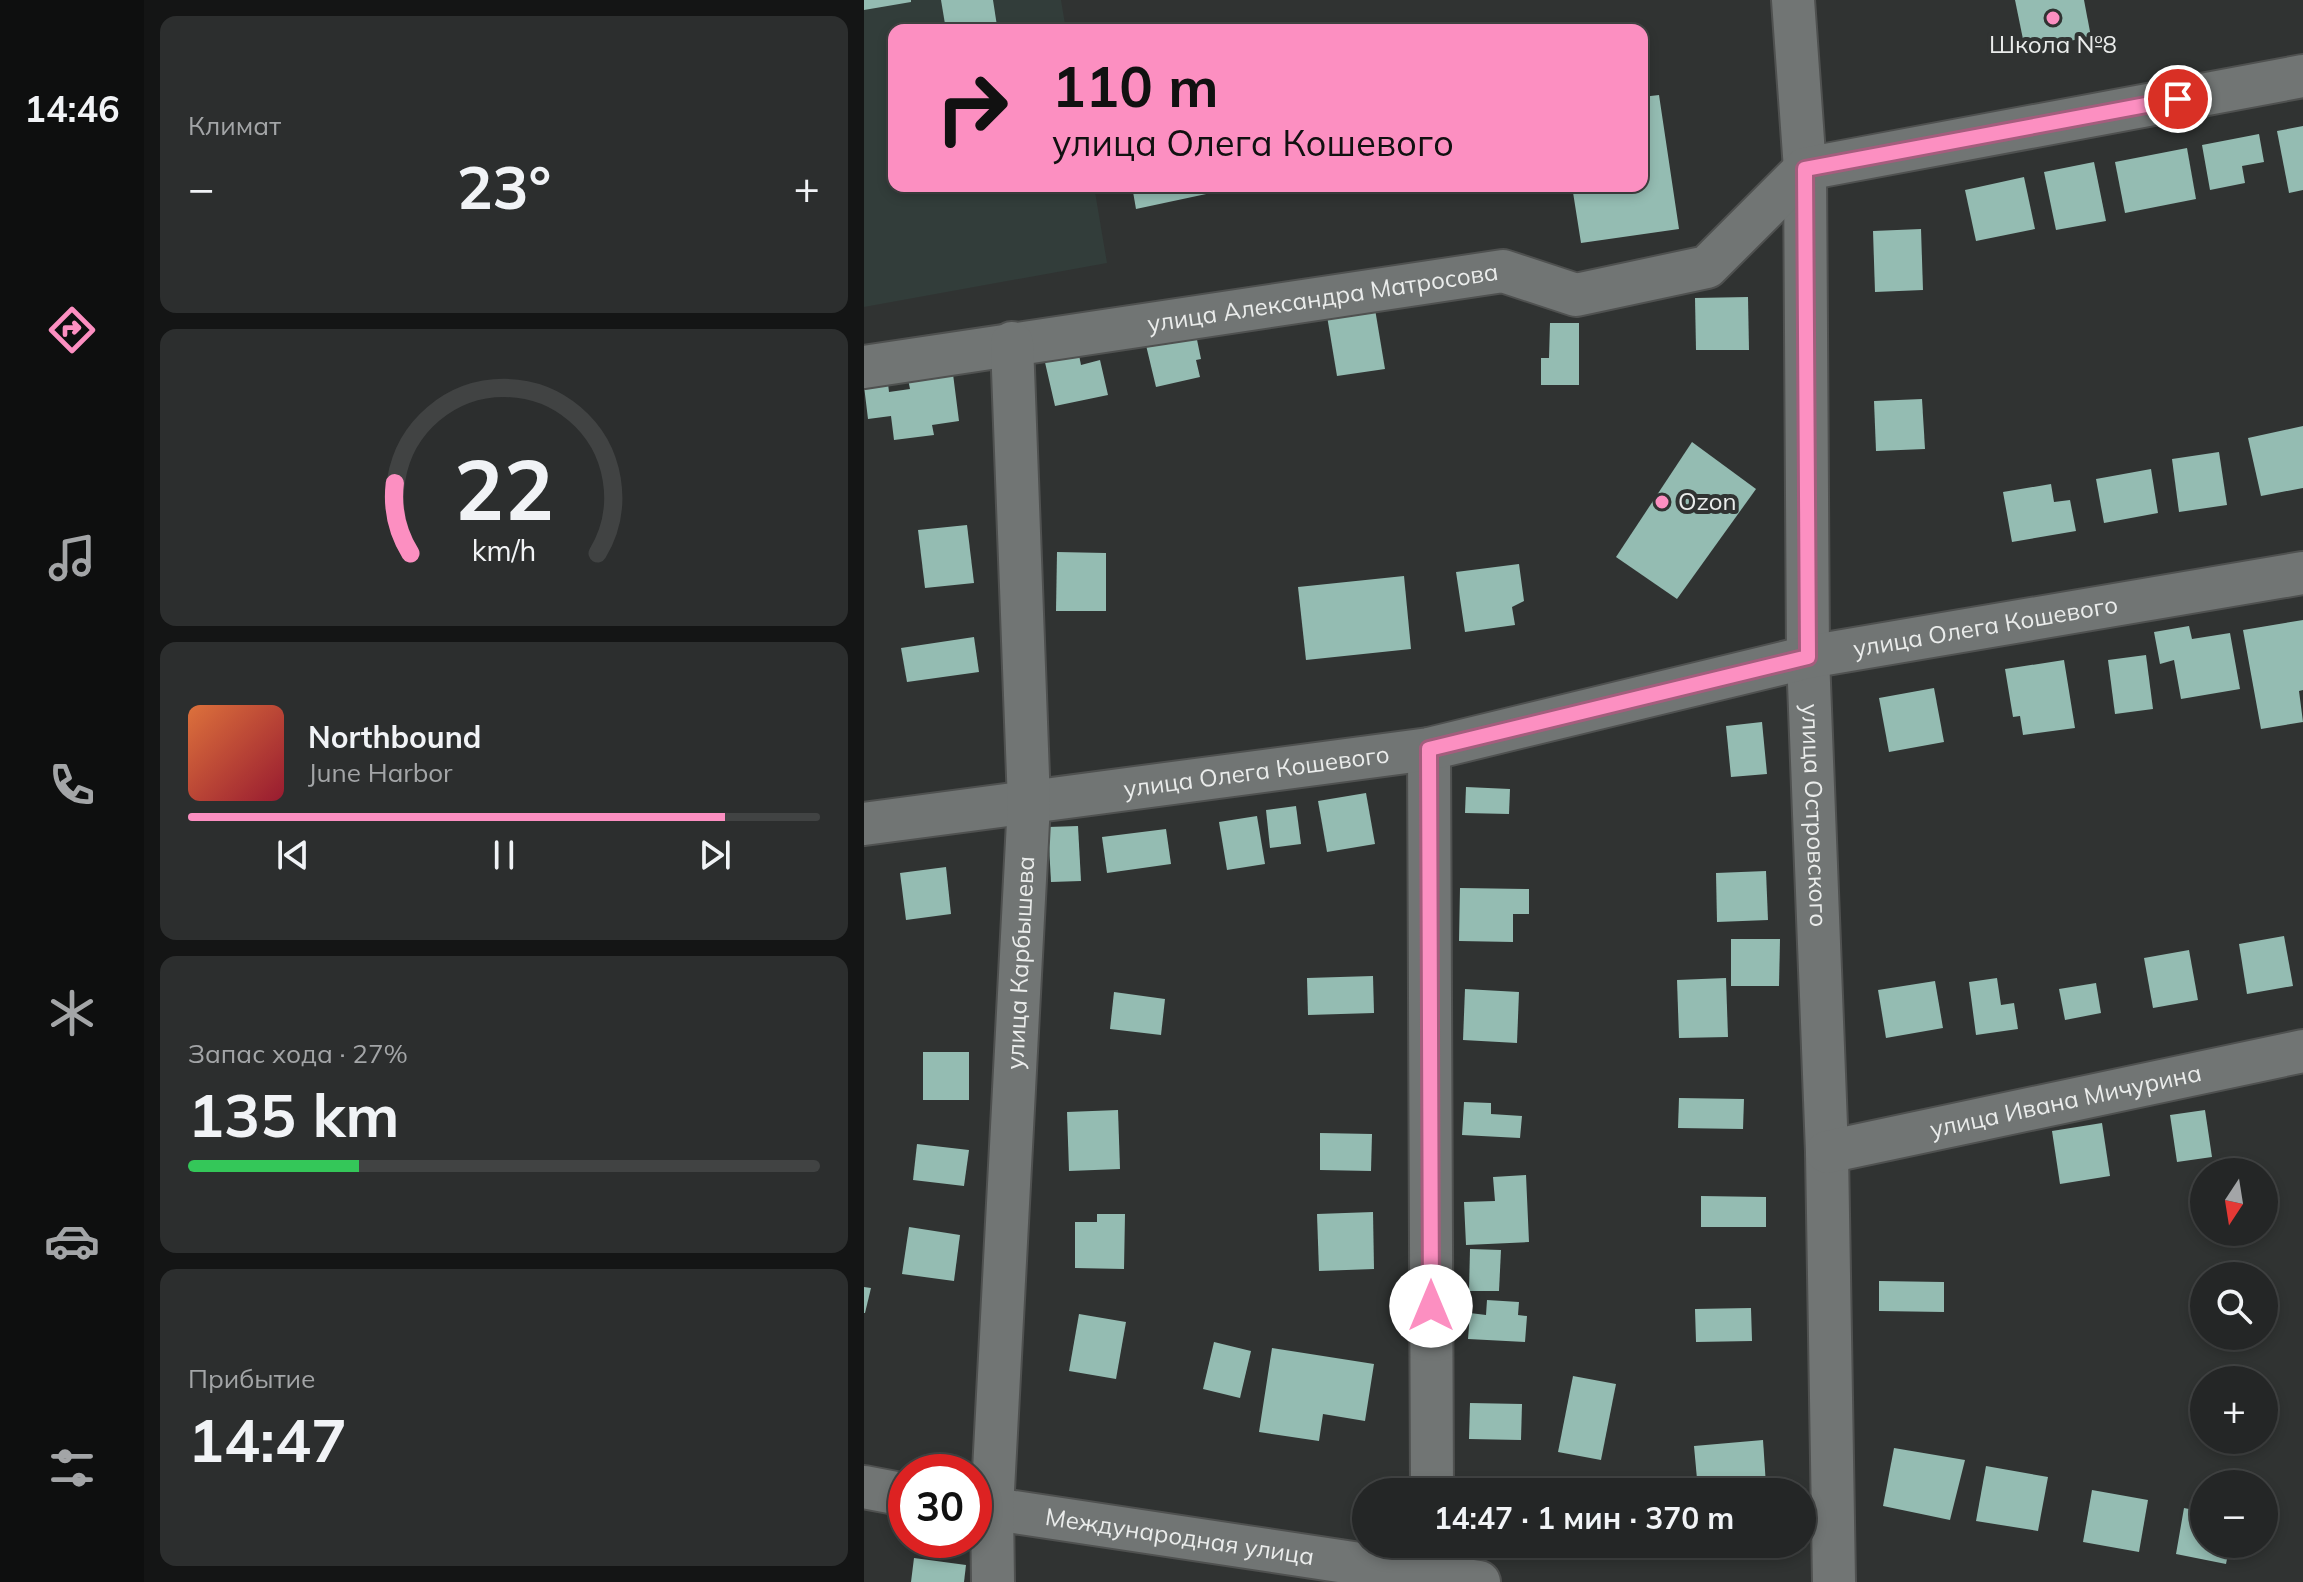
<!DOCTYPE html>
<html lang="ru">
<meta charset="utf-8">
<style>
body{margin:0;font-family:Mulish,sans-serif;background:#2c2e2e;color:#f1f3f6;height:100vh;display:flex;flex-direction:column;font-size:30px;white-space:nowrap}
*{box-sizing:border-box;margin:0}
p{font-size:26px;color:#a3a5a7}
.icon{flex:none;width:44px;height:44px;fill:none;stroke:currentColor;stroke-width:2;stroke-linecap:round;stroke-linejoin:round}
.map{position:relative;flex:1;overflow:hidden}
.details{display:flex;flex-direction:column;gap:16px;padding:16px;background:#141515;width:720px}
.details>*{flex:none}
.hud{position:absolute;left:24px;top:24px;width:760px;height:168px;border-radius:16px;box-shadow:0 4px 12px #0003,0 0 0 2px #414343;background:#fc8fc1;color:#111;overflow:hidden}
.needle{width:52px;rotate:192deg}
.tools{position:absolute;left:1326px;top:1158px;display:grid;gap:16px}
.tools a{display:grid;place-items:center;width:88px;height:88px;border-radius:50%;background:#242626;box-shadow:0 4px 12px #0003,0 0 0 2px #414343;font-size:40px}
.speed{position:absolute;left:24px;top:1454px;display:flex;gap:16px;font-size:40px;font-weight:700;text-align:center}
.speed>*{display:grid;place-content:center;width:104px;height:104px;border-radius:50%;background:#242626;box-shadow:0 4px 12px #0003,0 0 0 2px #414343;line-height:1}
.speed .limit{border:12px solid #d22;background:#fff;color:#111}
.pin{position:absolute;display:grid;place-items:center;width:68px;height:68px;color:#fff;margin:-34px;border:4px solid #fff;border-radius:50%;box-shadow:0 2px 8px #0007}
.me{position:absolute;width:88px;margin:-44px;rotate:0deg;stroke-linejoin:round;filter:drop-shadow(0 0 6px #0008)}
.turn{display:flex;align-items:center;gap:28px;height:168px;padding:0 32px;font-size:36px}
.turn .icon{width:104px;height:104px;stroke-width:2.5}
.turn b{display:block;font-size:56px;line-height:68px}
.big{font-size:60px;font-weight:700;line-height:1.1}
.details .widget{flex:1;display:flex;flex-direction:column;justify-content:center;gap:12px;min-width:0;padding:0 28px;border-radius:16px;background:#2c2e2e}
.details .dial{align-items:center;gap:0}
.dial svg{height:208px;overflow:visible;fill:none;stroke:#414343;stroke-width:7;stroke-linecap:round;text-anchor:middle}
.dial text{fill:#f1f3f6;stroke:none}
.song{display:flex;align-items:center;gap:24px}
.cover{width:96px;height:96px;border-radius:12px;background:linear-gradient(135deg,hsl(20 70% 55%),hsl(350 70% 35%))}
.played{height:8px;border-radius:4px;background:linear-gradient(90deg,#fc8fc1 85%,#414343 85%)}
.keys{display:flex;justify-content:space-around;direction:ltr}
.heat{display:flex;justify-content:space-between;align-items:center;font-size:44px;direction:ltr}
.charge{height:12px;border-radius:6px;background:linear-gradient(90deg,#34c759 27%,#414343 0)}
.trip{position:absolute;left:488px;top:1478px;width:464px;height:80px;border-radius:40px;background:#242626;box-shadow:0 4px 12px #0003,0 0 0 2px #414343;font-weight:700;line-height:80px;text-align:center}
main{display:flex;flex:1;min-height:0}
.dock{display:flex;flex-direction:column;width:144px;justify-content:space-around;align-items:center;background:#0e0f0f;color:#a3a5a7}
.dock .icon{width:56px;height:56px}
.dock .current{color:#fc8fc1}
.dock b{font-size:36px;color:#f1f3f6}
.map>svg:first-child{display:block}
.built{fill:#323d3a}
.building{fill:#94bcb2}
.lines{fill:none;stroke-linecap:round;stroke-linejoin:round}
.minor-casing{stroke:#4f5150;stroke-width:46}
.minor{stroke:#717574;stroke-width:42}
.route-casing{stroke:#a45d7d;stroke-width:20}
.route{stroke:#fc8fc1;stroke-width:14}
.poi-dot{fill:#fc8fc1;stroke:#303332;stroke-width:3}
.labels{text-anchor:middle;stroke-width:8;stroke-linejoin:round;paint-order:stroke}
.poi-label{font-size:24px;fill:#eaeceb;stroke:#303332}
.street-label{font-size:24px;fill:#eaeceb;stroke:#303332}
</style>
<main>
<nav class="dock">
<b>14:46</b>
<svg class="icon current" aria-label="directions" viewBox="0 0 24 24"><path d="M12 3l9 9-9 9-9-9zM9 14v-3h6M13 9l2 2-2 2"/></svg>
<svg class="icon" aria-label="music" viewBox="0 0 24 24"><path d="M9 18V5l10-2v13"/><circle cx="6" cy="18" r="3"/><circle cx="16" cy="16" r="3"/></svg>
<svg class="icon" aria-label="phone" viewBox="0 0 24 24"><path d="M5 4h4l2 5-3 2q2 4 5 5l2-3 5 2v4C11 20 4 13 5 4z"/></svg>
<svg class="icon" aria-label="climate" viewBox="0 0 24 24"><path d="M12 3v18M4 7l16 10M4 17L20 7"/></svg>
<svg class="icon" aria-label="car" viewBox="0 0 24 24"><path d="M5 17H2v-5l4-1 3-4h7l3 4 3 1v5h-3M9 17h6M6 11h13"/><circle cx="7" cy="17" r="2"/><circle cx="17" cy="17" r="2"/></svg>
<svg class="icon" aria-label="filters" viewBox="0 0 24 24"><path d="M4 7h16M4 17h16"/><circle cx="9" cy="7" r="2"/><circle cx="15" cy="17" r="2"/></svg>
</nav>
<section class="details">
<div class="widget"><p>Климат</p>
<div class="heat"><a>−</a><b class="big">23°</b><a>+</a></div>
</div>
<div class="widget dial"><svg viewBox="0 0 100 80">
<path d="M14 69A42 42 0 1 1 86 69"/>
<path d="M14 69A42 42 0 0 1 8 42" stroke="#fc8fc1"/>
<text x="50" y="56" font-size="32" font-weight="700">22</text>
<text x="50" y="72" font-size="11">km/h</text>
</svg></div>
<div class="widget">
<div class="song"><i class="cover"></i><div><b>Northbound</b><p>June Harbor</p></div></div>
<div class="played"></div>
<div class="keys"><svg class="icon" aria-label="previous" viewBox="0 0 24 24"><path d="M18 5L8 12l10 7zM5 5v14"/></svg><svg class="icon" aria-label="pause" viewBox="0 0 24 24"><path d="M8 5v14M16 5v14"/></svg><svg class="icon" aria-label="next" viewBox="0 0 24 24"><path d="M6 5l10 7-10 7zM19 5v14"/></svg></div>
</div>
<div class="widget"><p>Запас хода · 27%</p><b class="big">135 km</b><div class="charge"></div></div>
<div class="widget"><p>Прибытие</p><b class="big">14:47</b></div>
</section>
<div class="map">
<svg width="1439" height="1582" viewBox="0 0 1439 1582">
<rect width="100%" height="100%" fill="#303332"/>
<!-- built -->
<polygon class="built" points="0,0 197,0 202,30 30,30 30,186 230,186 243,263 0,307"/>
<!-- building -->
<g class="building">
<polygon points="0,0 47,0 47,2 0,10"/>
<polygon points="77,0 129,0 133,26 111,30 82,30"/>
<polygon points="1151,0 1220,0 1227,37 1161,49"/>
<polygon points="795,95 815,229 717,243 708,186 778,186 778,97"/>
<polygon points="1439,126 1439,190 1425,193 1413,131"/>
<polygon points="1395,134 1400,162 1378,166 1381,183 1346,190 1338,145"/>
<polygon points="1323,148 1332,199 1261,213 1251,162"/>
<polygon points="1230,162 1242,221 1192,230 1180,172"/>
<polygon points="1160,177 1171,229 1112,241 1101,190"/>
<polygon points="268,186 375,186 375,187 272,209"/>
<polygon points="1057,229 1059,290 1011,292 1009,231"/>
<polygon points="509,297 521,369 473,376 461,304"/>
<polygon points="884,297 885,350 832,350 831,298"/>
<polygon points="686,323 715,323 715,385 677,385 677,358 685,358"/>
<polygon points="331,330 337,359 332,360 336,377 292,387 281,341"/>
<polygon points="214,350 217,365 236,360 244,395 191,406 180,358"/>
<polygon points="22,367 25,392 46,389 44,379 89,374 95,421 68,425 70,435 30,440 27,416 4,419 0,386"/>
<polygon points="1058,399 1061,449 1012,451 1010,401"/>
<polygon points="1439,426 1439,488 1397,496 1384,438"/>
<polygon points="828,442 892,489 813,599 752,557"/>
<polygon points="1355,452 1363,505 1315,512 1308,459"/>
<polygon points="1287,469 1294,513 1240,523 1232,479"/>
<polygon points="1187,484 1190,502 1206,500 1212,531 1148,542 1139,492"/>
<polygon points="103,525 110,583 61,588 54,530"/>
<polygon points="193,552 242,553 242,611 192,611"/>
<polygon points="655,564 660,601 648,607 651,625 601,632 592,572"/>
<polygon points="540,576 547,649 442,660 434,587"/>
<polygon points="1439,620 1439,690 1435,691 1439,722 1397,729 1379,630"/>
<polygon points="1325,626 1328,639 1366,633 1376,689 1317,699 1310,660 1296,664 1290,632"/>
<polygon points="110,637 115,672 43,682 37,648"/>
<polygon points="1282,655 1289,709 1251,714 1244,660"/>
<polygon points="1200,660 1211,728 1159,735 1156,716 1149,717 1141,669"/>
<polygon points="1070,688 1080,742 1025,752 1015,698"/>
<polygon points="898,722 903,774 867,777 862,726"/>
<polygon points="602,787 646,789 645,814 601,813"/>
<polygon points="502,793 511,844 463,852 454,801"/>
<polygon points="432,806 437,844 406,848 402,810"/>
<polygon points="393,816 401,864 363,870 355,822"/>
<polygon points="214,826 217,881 187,882 184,827"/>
<polygon points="302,829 307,864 243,873 238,837"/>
<polygon points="82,867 87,914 42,920 36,873"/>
<polygon points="902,871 904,920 853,922 852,873"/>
<polygon points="596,888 665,889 665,914 649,914 649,942 595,941"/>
<polygon points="1420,936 1429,986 1383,994 1375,944"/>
<polygon points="867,939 916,939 915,986 867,986"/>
<polygon points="1325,950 1334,1000 1289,1008 1280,958"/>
<polygon points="509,976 510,1013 444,1015 443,978"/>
<polygon points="862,978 864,1037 815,1038 813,980"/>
<polygon points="1133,978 1137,1005 1150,1003 1154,1029 1112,1035 1105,982"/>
<polygon points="1071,981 1079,1028 1022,1038 1014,990"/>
<polygon points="1232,983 1237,1013 1201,1020 1195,989"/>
<polygon points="601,989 655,992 653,1043 599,1040"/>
<polygon points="250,992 301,999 297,1035 246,1029"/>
<rect x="59" y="1052" width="46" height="48"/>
<polygon points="815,1098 880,1099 879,1129 814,1128"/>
<polygon points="600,1102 627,1103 627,1114 658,1116 656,1138 598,1135"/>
<polygon points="254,1110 256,1169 205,1171 203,1112"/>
<polygon points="1341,1110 1348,1157 1313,1162 1306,1115"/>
<polygon points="1238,1123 1246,1176 1196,1184 1188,1131"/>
<polygon points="456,1133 508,1134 507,1171 456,1170"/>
<polygon points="53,1144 105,1150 100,1186 49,1180"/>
<polygon points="662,1175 665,1242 602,1245 600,1202 631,1201 629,1177"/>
<polygon points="837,1196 902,1197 902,1227 837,1227"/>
<polygon points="509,1212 510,1269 455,1271 453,1214"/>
<polygon points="233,1214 261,1214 260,1269 211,1268 211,1222 233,1222"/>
<polygon points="45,1227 96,1235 90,1281 38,1274"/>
<polygon points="606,1249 637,1250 635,1291 605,1291"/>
<polygon points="1015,1281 1080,1282 1080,1312 1015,1311"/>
<polygon points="0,1287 7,1288 1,1313 0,1313"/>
<polygon points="623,1300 655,1302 654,1315 663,1316 661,1342 604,1339 606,1313 622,1315"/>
<polygon points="887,1308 888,1341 832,1342 831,1309"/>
<polygon points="215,1314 262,1322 252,1379 205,1371"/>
<polygon points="350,1342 387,1351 376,1398 339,1389"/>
<polygon points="408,1348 510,1364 501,1421 459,1414 455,1441 395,1432"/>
<polygon points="709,1376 752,1384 737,1460 694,1452"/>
<polygon points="606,1403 658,1404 657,1440 605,1439"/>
<polygon points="899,1440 902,1485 834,1490 830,1446"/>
<polygon points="1030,1448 1101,1460 1086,1520 1019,1506"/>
<polygon points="1122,1466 1184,1477 1174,1531 1112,1521"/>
<polygon points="1228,1490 1284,1500 1275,1552 1219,1542"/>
<polygon points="1320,1508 1340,1512 1340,1544 1366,1544 1362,1564 1312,1554"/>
<polygon points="50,1558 102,1565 100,1582 47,1582"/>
</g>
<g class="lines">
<defs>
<g id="minor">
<path id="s1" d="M929 0 941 169 944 657 963 1152 970 1582"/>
<path id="s2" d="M0 367 639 271 712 295 843 267 941 169 1439 76"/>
<polyline points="565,749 568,1492"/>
<path id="s3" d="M0 824 565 749 944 657 1439 573"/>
<path id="s4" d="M963 1152 1439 1051"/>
<polyline points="0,1487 42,1495"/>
<path id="s5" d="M110 1506 615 1582"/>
<path id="s6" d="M129 1582 128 1509 165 803 148 343"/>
</g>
</defs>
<!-- minor casing -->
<use href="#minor" class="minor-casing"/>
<!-- minor -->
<use href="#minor" class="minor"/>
</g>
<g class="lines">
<defs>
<polyline id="route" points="567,1306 565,749 944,657 941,169 1314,99"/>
</defs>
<!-- route casing -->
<use href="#route" class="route-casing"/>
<!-- route -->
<use href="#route" class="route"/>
</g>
<!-- markers -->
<g class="poi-dot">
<circle cx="1189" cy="18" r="8"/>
<circle cx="798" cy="502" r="8"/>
</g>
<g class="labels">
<!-- poi labels -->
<g class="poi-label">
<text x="1189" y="53">Школа №8</text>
<text x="814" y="510" text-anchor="start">Ozon</text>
</g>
<!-- street labels -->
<g class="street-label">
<text dy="8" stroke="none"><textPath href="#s2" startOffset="464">улица Александра Матросова</textPath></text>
<text dy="8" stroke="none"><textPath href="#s3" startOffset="1140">улица Олега Кошевого</textPath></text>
<text dy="8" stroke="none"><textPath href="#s3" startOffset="396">улица Олега Кошевого</textPath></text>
<text dy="8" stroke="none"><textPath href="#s1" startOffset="816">улица Островского</textPath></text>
<text dy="8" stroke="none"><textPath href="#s6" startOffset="620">улица Карбышева</textPath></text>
<text dy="8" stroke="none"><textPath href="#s4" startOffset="244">улица Ивана Мичурина</textPath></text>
<text dy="8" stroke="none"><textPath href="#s5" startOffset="208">Международная улица</textPath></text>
</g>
</g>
</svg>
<div class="tools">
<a><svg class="needle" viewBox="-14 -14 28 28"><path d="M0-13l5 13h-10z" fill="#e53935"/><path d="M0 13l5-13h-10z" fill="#a3a5a7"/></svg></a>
<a><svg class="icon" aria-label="search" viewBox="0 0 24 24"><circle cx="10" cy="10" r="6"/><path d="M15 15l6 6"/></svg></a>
<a>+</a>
<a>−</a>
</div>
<div class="speed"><div class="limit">30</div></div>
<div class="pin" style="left:1314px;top:99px;background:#d93025"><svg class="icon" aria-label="arrive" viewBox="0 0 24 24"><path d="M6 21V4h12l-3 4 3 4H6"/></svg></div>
<svg class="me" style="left:567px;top:1306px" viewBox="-20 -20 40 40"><circle r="19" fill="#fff"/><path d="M0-13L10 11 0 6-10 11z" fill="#fc8fc1"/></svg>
<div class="trip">14:47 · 1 мин · 370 m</div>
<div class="hud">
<div class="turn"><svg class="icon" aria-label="right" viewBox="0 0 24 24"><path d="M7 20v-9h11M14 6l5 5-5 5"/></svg><div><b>110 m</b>улица Олега Кошевого</div></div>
</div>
</div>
</main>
